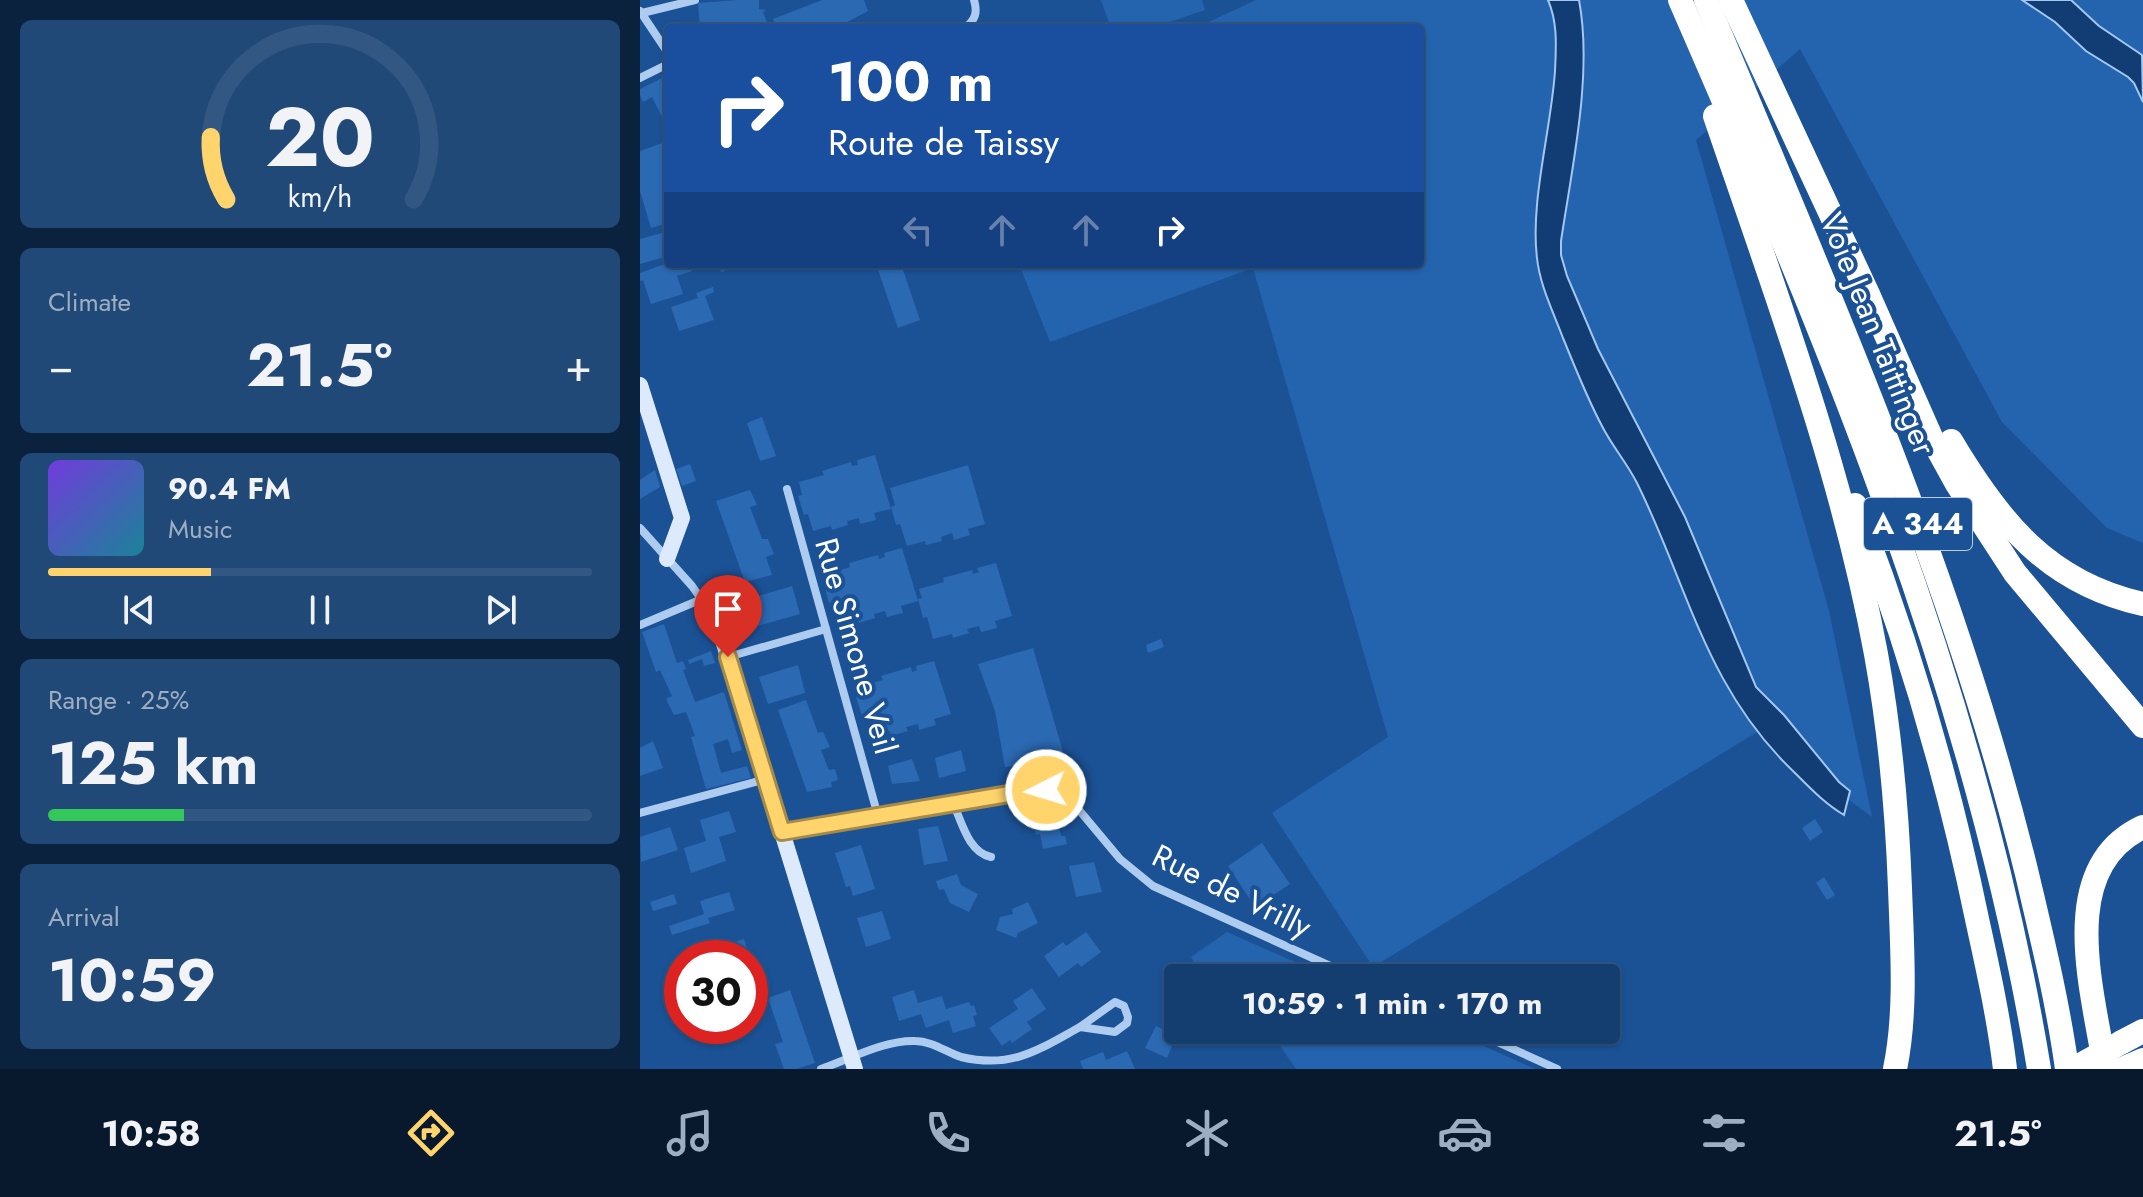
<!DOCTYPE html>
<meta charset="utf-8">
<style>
body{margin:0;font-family:Jost,sans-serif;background:#214978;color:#f1f3f6;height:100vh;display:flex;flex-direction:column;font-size:30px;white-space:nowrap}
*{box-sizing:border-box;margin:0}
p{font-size:26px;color:#9daec3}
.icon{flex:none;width:44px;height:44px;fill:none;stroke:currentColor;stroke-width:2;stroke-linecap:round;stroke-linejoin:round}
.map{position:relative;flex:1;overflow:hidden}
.panel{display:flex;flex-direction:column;gap:20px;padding:20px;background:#0b223e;width:640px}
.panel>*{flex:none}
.hud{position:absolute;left:24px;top:24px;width:760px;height:244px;border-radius:8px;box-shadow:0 2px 6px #0004,0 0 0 2px #335783;background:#1a4fa0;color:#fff;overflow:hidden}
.speed{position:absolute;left:24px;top:940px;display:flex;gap:16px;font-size:40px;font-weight:700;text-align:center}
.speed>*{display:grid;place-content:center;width:104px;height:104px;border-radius:50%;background:#143e70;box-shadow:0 2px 6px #0004,0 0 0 2px #335783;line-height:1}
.speed .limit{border:12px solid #d22;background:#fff;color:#111}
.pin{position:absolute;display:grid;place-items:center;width:68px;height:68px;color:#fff;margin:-82px -34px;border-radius:50% 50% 50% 0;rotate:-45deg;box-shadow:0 0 8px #0007}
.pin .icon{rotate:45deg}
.me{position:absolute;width:88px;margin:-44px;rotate:265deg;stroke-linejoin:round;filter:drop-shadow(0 0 6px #0008)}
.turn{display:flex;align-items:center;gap:28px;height:168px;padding:0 32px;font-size:36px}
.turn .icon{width:104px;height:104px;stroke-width:2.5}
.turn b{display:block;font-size:56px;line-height:68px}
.lanes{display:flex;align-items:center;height:76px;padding:0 32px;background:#0003;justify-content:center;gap:40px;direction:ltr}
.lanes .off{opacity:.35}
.big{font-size:60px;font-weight:700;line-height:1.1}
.panel .card{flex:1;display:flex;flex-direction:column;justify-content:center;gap:12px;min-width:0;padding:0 28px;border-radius:12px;background:#214978}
.panel .dial{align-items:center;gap:0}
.dial svg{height:208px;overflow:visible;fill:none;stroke:#335783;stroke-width:7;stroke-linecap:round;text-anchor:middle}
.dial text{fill:#f1f3f6;stroke:none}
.song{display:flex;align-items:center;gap:24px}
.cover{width:96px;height:96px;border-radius:12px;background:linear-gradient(135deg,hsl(260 70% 55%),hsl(190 70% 35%))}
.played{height:8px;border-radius:4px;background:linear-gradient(90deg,#ffd46d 30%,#335783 30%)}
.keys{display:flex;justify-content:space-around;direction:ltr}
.heat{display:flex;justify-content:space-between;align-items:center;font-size:44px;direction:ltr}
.charge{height:12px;border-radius:6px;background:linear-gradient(90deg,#34c759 25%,#335783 0)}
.trip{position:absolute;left:524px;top:964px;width:456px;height:80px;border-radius:8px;background:#143e70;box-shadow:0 2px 6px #0004,0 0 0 2px #335783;font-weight:700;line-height:80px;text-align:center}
.dock{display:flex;height:128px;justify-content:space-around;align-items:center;background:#08192d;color:#9daec3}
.dock .icon{width:56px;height:56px}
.dock .selected{color:#ffd46d}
.dock b{font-size:36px;color:#f1f3f6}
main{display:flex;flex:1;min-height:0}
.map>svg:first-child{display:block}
.green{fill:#2464af}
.water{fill:#123d74;stroke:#a2c7f1;stroke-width:2}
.building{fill:#2b69b3}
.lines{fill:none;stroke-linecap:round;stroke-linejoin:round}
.street{stroke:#aeccf0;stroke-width:8}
.secondary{stroke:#dceafb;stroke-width:16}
.highway{stroke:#fff;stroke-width:24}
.highway-bridge{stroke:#fff;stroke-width:24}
.route-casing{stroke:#a68a47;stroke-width:20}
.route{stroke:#ffd46d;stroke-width:14}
.labels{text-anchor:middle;stroke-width:8;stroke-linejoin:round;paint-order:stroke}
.shield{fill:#1b5296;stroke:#bbcbe0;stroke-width:2}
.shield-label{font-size:30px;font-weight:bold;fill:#fff}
.street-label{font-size:32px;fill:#fff;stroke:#1b5296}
</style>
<main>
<section class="panel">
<div class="card dial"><svg viewBox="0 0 100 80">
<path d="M14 69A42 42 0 1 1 86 69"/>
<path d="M14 69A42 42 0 0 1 8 45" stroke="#ffd46d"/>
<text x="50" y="56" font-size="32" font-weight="700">20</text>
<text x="50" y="72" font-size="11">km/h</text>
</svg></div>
<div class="card"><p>Climate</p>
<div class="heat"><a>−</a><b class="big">21.5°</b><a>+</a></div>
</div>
<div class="card">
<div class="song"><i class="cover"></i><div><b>90.4 FM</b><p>Music</p></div></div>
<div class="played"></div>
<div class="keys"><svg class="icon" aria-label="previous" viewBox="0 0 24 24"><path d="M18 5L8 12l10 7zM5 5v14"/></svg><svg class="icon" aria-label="pause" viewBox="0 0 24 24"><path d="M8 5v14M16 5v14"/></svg><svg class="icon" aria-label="next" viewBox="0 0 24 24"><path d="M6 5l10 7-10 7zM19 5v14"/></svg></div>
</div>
<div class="card"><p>Range · 25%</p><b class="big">125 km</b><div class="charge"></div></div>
<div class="card"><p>Arrival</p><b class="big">10:59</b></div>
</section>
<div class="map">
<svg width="1503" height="1069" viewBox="0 0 1503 1069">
<rect width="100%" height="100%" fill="#1b5296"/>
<!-- green -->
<g class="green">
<polygon points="461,0 562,0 565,10 512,28 471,28"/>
<polygon points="616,0 1503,0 1503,543 1467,528 1362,422 1160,49 1056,140 1189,611 1232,817 1117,732 733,967 632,813 748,737 613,268 410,342 379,264 780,264 780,28 556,28"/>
<polygon points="587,932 691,978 563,978 551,957"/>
<polygon points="629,1030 808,1030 895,1069 656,1069"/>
</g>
<!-- water -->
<g class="water">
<path d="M908 0H939C953 74 932 167 921 241V255L927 276 958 349 1045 517 1116 687 1144 715 1199 782 1210 791 1204 815C1185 804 1170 788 1154 772 1065 687 1049 588 997 483 987 463 972 446 962 426 947 398 935 367 923 338 913 311 900 286 897 258 890 202 911 130 915 71 916 47 918 23 908 0Z"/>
<polygon points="1382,0 1431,0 1459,26 1502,55 1503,102 1494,83 1488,77 1446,51 1415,22"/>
</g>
<!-- building -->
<g class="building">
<polygon points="98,0 119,0 119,9 127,10 123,12 129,28 60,28 58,3"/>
<polygon points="182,0 224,0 228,11 202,25 201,22 186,28 136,28 133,19"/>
<polygon points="28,75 28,129 12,97 3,102 0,95 0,89"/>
<polygon points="28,141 28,175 24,176 28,194 24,195 28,223 11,228 0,191 0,151"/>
<polygon points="22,233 28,256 0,264 0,239"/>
<polygon points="28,263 57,264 52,266 52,271 37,276 43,294 11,304 3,280 0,281 0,273"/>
<polygon points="68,264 103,264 81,272 78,265 69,267"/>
<polygon points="236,264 261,264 280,320 258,328"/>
<polygon points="73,287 74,292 65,296 74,320 39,331 31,307 58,298 56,293"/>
<polygon points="122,417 136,456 120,461 107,423"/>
<polygon points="235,455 251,509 234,513 236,520 220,524 219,518 207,521 208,525 192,530 191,526 173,531 168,514 164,515 158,496 162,495 159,482 184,475 182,471 211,462 212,466 218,465 217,460"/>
<polygon points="50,464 56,481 42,486 36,469"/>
<polygon points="328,465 345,524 328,529 330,535 314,540 312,533 301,537 302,541 286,545 285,541 267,546 260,524 256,525 251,507 255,505 250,488"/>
<polygon points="15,470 20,487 0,499 0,480"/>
<polygon points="110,490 117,505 110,507 122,539 128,539 134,554 126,557 132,575 105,582 76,501"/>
<polygon points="262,548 278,601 261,606 263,613 247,617 245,611 234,614 235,618 219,623 218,619 200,624 193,602 189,603 184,584 188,583 185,575 210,567 209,563 238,555 239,559 245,557 244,553"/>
<polygon points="356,563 372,616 355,621 357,628 341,632 339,626 327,629 329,633 313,638 312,634 293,639 287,617 283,618 278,599 282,598 279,589 304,582 303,578 332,570 333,574 339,572 337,568"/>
<polygon points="152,586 160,614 104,630 95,603"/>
<polygon points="24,624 37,663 43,661 46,669 43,670 55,702 84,692 102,750 92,753 88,739 73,744 81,773 107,766 111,778 66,789 51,737 55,736 46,712 34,715 26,699 32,696 20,670 16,672 2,632"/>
<polygon points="521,639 524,647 508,653 506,645"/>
<polygon points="393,648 427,766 417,763 365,767 355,711 338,664"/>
<polygon points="71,651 75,663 64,666 62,659 49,664 48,660"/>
<polygon points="294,661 311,714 294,719 296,725 279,730 278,724 266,727 268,731 251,736 250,731 232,736 226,714 222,716 216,697 220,695 218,687 243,680 241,676 271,667 272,672 277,670 276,666"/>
<polygon points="158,665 165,693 128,704 119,677"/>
<polygon points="166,700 178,733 183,732 190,747 181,750 188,768 189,770 195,769 198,780 191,782 192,787 167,792 138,710"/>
<polygon points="13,741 23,768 0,776 0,748"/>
<polygon points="321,750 326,771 299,778 295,758"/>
<polygon points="272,759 280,781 252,784 248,766"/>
<polygon points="89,811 96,832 79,837 86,861 51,873 44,848 66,841 60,820"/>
<polygon points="407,811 408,816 417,815 421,836 425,836 427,844 403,849 400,834 396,835 392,814"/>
<polygon points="1175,819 1183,832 1170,841 1162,828"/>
<polygon points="298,826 308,861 284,865 278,829"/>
<polygon points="30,827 38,850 1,862 0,837"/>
<polygon points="622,843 650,884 615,907 588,866"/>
<polygon points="221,845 235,889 213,896 210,886 206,887 195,853"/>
<polygon points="454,862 462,892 436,897 429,866"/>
<polygon points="317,874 321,885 338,894 329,912 310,903 304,889 299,890 296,881"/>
<polygon points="1184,877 1195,895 1187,900 1176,883"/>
<polygon points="89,892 95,910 68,918 70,923 32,935 29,926 64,914 60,901"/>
<polygon points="34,894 37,904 13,911 10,902"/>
<polygon points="388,902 398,923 378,933 376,938 356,930 360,917 373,914 372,909"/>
<polygon points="242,911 251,939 226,947 217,918"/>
<polygon points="446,932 461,952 441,967 438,963 419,977 404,956 423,942 426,946"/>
<polygon points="104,939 110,958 86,958 82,946"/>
<polygon points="392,988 406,1009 387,1022 392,1029 372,1043 370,1040 362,1046 349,1028 378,1009 373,1001"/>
<polygon points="150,990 175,1063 157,1069 144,1069 135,1044 143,1042 128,998"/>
<polygon points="274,990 278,1003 302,996 306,1009 329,1002 331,1006 334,1005 337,1015 333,1016 336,1026 313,1033 309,1020 286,1028 281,1014 259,1021 252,997"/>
<polygon points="516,1026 536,1036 527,1058 505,1048"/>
<polygon points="487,1051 495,1069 443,1069 440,1061 463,1052 466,1060"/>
</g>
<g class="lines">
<!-- street -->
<g class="street">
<polyline points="0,11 28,53"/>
<polyline points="2,13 55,0"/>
<path d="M325 28C335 20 338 13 334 0"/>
<polyline points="0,78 28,64"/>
<polyline points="147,489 238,816"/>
<polyline points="0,528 52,586 77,621"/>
<polyline points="0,625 62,599"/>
<polyline points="88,657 186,629"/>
<path d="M313 803C322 822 328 852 351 857"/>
<polyline points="0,813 126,779"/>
<polyline points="143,832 381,792 406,790 429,798 480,859 513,886 717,978"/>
<polygon points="475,1002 484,1006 488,1017 487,1023 475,1032 440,1027"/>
<polyline points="831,1030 917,1069"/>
<path d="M181 1069C210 1059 244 1040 275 1041 292 1041 306 1052 321 1057 372 1069 398 1050 440 1027"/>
</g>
<!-- secondary -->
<g class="secondary">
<polyline points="0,385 42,518 27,559"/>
<polyline points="77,621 215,1069"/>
</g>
<!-- highway -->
<g class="highway">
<path d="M1040 0C1190 344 1338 696 1399 1069"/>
<path d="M1066 0C1185 287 1313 572 1387 874 1402 938 1418 1003 1427 1069"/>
<polyline points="1091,0 1228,294 1291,437 1317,484 1375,573 1503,726"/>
<path d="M1075 116C1135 292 1202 470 1236 654 1250 731 1257 809 1260 888 1262 947 1267 1011 1255 1069"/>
<path d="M1311 441C1358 520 1407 583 1503 604"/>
<path d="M1215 505C1267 640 1308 778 1337 919 1348 969 1359 1019 1365 1069"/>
<polyline points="1482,1042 1503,1031"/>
<path d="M1465 1069C1454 994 1414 868 1503 827"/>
<polyline points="1482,1069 1503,1060"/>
</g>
<!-- highway-bridge -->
<polyline class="highway-bridge" points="1433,1069 1482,1042"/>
</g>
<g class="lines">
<defs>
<polyline id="route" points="88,657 142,832 381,792 406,790"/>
</defs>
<!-- route casing -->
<use href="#route" class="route-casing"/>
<!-- route -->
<use href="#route" class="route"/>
</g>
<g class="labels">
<!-- shield labels -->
<rect class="shield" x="1224" y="498" width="108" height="52" rx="6"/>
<g class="shield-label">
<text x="1278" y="534">A 344</text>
</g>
<!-- street labels -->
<g class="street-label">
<text transform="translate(1238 334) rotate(68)" y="11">Voie Jean Taittinger</text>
<text transform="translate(216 646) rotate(74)" y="11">Rue Simone Veil</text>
<text transform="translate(592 891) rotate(26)" y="11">Rue de Vrilly</text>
</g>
</g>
</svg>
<div class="speed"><div class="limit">30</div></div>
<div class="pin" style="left:88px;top:657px;background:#d93025"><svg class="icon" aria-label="arrive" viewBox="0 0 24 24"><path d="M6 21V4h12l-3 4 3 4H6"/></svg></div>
<svg class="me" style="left:406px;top:790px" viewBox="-20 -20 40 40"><circle r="17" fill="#ffd46d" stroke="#fff" stroke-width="3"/><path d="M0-11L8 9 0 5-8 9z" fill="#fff"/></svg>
<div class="trip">10:59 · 1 min · 170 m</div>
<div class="hud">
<div class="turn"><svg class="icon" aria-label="right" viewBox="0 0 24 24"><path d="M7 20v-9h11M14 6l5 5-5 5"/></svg><div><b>100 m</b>Route de Taissy</div></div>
<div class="lanes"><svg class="icon off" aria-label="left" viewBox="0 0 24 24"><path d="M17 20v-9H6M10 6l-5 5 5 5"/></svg><svg class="icon off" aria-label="ahead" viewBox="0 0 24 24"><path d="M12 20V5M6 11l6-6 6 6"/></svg><svg class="icon off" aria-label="ahead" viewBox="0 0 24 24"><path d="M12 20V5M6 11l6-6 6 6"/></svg><svg class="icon" aria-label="right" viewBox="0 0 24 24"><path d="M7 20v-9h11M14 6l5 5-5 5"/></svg></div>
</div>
</div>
</main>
<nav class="dock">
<b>10:58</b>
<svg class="icon selected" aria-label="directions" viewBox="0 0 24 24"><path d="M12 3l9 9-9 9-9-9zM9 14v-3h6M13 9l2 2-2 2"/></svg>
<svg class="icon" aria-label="music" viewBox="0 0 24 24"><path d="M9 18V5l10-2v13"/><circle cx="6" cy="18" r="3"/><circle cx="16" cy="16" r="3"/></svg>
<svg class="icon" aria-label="phone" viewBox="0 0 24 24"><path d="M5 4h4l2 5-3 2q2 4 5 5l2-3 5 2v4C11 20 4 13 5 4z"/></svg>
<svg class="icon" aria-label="climate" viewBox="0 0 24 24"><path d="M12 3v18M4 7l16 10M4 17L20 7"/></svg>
<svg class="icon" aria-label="car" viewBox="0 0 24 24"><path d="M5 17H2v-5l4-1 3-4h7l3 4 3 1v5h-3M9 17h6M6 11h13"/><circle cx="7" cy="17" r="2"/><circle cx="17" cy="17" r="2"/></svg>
<svg class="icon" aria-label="filters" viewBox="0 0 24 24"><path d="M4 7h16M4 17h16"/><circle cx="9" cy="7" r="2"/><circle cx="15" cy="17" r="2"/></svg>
<b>21.5°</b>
</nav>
